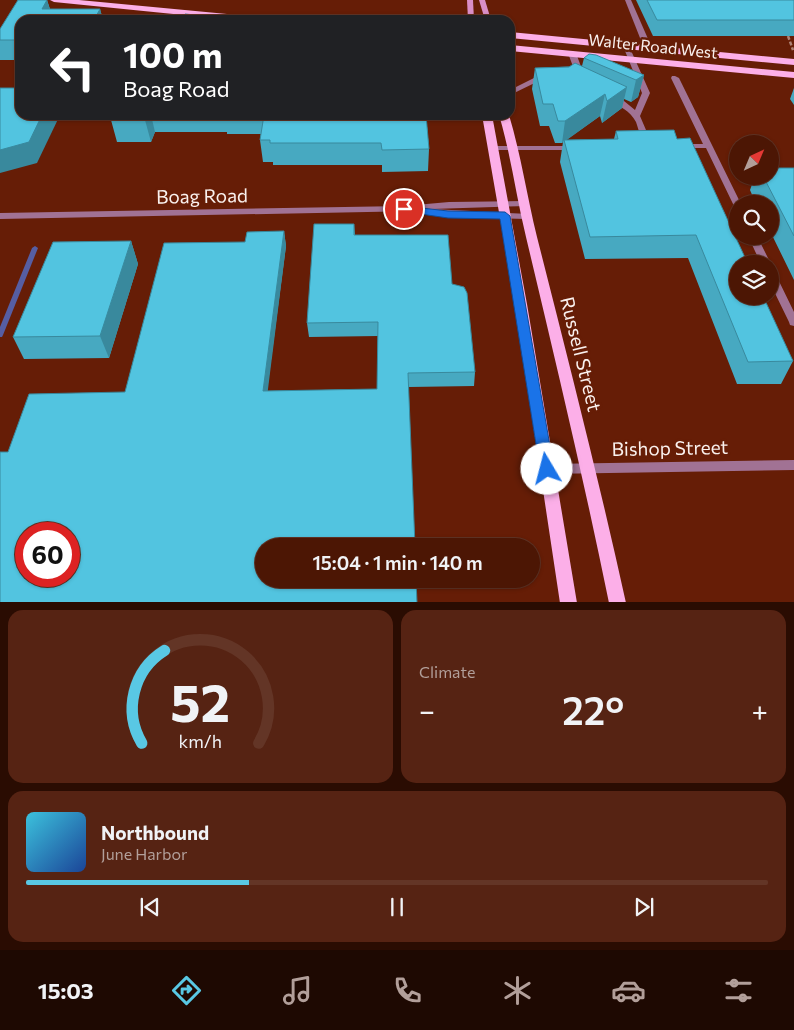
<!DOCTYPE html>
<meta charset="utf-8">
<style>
body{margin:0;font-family:Commissioner,sans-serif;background:#562313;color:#f1f3f6;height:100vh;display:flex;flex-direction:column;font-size:19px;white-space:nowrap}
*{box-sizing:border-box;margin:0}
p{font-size:16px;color:#b29f9a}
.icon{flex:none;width:28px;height:28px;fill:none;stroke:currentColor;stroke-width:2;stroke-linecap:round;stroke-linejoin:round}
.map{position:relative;height:602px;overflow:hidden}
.panel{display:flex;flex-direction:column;gap:8px;padding:8px;background:#2a0c02;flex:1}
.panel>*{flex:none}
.banner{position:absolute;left:15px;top:15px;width:500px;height:105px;border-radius:15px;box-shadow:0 1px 4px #0004,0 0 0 1px #633526;background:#202124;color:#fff;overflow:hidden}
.needle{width:32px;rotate:44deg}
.controls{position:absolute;left:729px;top:135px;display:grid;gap:10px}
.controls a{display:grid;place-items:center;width:50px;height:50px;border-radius:50%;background:#4c1604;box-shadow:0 1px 4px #0004,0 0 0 1px #633526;font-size:25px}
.speed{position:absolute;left:15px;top:522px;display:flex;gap:10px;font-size:25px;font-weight:700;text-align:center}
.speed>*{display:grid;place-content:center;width:65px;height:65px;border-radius:50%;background:#4c1604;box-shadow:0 1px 4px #0004,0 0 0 1px #633526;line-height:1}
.speed .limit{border:8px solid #d22;background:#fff;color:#111}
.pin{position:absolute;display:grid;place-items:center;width:42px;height:42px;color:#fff;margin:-21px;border:2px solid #fff;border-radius:50%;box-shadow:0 1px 5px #0007}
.me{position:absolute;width:55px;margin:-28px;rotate:352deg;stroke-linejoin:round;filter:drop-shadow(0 0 4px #0008)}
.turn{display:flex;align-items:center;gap:18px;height:105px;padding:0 25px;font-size:22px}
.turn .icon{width:65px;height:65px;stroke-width:2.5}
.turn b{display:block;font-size:35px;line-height:42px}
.big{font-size:38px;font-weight:600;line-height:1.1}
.panel .card{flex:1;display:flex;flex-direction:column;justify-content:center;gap:8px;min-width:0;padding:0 18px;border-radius:15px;background:#562313}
.panel .dial{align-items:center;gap:0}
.dial svg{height:130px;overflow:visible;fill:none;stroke:#633526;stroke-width:7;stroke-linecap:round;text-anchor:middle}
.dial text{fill:#f1f3f6;stroke:none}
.song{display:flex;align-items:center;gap:15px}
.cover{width:60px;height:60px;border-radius:8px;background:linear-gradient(135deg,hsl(190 70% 55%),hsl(220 70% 35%))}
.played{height:5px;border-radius:2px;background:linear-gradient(90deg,#59c8e4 30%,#633526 30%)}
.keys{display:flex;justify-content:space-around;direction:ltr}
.heat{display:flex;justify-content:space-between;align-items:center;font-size:28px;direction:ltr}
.panel .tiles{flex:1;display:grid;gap:8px;grid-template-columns:1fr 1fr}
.card:last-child{grid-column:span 2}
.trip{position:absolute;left:255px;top:538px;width:285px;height:50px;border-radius:25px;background:#4c1604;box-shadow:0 1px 4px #0004,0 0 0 1px #633526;font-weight:600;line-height:50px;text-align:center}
.menu{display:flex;height:80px;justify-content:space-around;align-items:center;background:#1e0902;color:#b29f9a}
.menu .icon{width:35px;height:35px}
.menu .selected{color:#59c8e4}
.menu b{font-size:22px;color:#f1f3f6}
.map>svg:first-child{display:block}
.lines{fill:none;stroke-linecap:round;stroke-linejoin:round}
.stream{fill:#565ea3;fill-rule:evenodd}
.path{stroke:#ad8375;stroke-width:2.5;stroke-dasharray:4 2;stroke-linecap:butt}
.lane{fill:#a17294;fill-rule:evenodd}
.street{fill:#a17294;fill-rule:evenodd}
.secondary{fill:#da8fc7;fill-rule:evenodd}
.primary{fill:#fcafe8;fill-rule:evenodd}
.wall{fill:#47a9c1}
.shaded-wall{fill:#39899d}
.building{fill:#52c4e0;stroke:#39899d;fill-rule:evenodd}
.route{fill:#1a73e8;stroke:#114b97}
.labels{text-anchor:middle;stroke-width:5;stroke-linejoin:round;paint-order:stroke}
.far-street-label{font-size:16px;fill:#faf1ee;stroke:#661d06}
.street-label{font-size:19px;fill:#faf1ee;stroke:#661d06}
</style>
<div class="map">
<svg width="794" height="603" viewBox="0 0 794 603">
<rect width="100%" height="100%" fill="#661d06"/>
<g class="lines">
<!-- stream -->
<polygon class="stream" points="35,246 38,248 3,335 2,337 0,337 0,327 32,248"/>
<!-- path -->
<polyline class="path" points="788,36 793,50"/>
<!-- lane -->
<g class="lane">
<polygon points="625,0 631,0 652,48 650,49 644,48"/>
<path d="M626 44 629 46 650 93 640 116 652 144 648 146C641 143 639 130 636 122 630 110 619 107 609 99L610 97H616L624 101 635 110 642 93 623 46Z"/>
<polygon points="572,51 576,53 583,72 582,74 575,72 568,53"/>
<polygon points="542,74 548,74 549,76 510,95 510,90"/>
<polygon points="672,76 675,76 679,78 741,204 738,204 738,209 734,206 706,148 682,148 678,146 682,144 703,144 671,78"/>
<polygon points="491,146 575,146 579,148 575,150 494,150 490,148"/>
<polygon points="748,236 757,236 771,264 770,265 770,264 761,264"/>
<polygon points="770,270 775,273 794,312 794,326 790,325 789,322 770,283"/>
</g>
<!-- street -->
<g class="street">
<polygon points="524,201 527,202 528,204 527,206 432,209 529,214 530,216 529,218 526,219 447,217 422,214 419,213 418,211 0,219 0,213 404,206 449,202"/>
<polygon points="794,460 794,470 547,474 543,473 541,469 543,465 547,464"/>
</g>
<!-- secondary -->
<g class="secondary">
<polygon points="467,0 473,0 474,20 468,20"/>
<polygon points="479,0 485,0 491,20 485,20"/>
</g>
<!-- primary -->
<g class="primary">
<polygon points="50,0 79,0 259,17 263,20 233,20 54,2"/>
<polygon points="510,32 794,59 794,65 510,38"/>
<polygon points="510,45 794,72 794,78 510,51"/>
<polygon points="482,115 492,115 527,304 577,603 560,603 515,304"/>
<path d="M499 115H509C521 155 527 196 537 237 568 359 599 480 626 603H609C584 480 555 359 526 237 516 196 511 155 499 115Z"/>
</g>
</g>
<!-- wall -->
<g class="wall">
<polygon points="47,0 50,9 100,9 103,20 20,20 20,60 0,60 0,29"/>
<polygon points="636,0 794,0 794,36 653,36"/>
<polygon points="584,58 644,75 638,97 631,102 624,99 622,108 602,123 600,116 566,140 614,139 616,131 677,139 793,361 781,384 737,384 688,258 585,259 560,162 563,142 562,143 555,143 549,126 540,126 532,89 535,68 582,66"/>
<polygon points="794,88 794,105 790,99"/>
<polygon points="113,115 426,115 429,149 428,171 382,172 382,165 273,165 273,162 263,162 260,140 261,134 227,134 227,132 155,132 151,142 117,142 111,120"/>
<polygon points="794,168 794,280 770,231 770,204 756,204 750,190 755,176 770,176"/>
<polygon points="354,224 355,235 475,372 474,386 409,387 8,452 125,392 245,242 284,231 286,246 267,391 377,389 378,336 309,337 307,323"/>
<polygon points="131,241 138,264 109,358 24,359 13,337"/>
</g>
<!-- shaded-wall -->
<g class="shaded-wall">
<polygon points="47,0 53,19 42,9"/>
<polygon points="100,9 103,20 94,20"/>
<polygon points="644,75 638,97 631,102 636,80"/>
<polygon points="627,87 622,108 602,123 607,101"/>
<polygon points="605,94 600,116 564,142 564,140 563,142 562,143 565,121"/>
<polygon points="42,115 60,115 37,163 0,173 0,150"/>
<polygon points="148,115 151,115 155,132 151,142 145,120"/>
<polygon points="284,231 286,246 266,405 263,391"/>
<polygon points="131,241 138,264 109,358 100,336"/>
</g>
<!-- building -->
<g class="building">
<polygon points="18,0 47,0 42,9 100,9 94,20 20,20 20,40 0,40 0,29"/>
<polygon points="647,0 794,0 794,20 657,20"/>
<polygon points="185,14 246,20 180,20"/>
<polygon points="589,54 596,55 644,75 636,80 584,58"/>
<polygon points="575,63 627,87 607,101 605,94 565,121 558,121 553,104 543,104 535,68 569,67"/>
<polygon points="0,88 20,88 20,115 42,115 29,142 0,150"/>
<polygon points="113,115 148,115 145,120 111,120"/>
<polygon points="264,115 426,115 429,149 382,150 381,143 270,143 270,140 260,140"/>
<polygon points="674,130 677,139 690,138 748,264 738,264 738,296 763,296 793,361 748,362 696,235 590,237 564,140 618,139 616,131"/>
<polygon points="770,168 794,168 794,236 763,176 770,176"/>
<path d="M314 224H354V235H448L452 284 464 287 467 293 475 372 408 373 415 546H264V579H416L417 603H0V452H8L29 394 125 392 164 243 245 242 247 232 284 231 263 391 377 389 378 322 307 323ZM26 534H69V576H26Z"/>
<polygon points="131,241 100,336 13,337 53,242"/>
</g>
<!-- route -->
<polygon class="route" points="404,206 448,211 505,212 510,216 554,469 552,473 542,473 540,469 500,219 448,218 400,211 399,209"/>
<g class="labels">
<!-- far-street labels -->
<g class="far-street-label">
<text transform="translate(653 46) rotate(6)" y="6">Walter Road West</text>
</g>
<!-- street labels -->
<g class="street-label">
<text transform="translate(202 196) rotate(-1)" y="7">Boag Road</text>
<text transform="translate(581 354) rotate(76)" y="7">Russell Street</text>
<text transform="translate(670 448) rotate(-1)" y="7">Bishop Street</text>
</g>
</g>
</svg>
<div class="controls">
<a><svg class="needle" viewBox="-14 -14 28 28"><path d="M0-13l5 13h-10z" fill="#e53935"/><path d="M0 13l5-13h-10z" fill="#b29f9a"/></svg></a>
<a><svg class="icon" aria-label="search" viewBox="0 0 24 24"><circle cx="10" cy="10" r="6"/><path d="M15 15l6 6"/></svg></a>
<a><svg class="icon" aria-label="layers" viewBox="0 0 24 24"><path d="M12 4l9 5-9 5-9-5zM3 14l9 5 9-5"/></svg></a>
</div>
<div class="speed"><div class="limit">60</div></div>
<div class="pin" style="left:404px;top:209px;background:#d93025"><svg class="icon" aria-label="arrive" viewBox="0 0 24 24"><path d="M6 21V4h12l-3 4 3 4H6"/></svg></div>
<svg class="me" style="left:547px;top:469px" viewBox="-20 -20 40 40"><circle r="19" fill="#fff"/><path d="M0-13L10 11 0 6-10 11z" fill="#1a73e8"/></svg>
<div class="trip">15:04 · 1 min · 140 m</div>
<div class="banner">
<div class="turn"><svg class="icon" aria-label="left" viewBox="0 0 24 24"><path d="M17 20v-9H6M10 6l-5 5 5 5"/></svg><div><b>100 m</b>Boag Road</div></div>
</div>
</div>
<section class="panel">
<div class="tiles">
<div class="card dial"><svg viewBox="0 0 100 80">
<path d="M14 69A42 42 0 1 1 86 69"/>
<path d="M14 69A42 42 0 0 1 28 12" stroke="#59c8e4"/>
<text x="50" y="56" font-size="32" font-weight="700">52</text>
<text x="50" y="72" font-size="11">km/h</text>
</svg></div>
<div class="card"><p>Climate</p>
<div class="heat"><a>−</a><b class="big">22°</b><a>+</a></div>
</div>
<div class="card">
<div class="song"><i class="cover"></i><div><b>Northbound</b><p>June Harbor</p></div></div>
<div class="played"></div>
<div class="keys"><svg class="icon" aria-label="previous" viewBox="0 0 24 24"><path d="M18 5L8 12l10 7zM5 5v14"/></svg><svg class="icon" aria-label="pause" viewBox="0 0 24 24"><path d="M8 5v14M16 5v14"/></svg><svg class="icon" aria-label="next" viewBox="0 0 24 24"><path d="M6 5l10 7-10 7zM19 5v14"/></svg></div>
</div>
</div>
</section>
<nav class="menu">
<b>15:03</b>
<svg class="icon selected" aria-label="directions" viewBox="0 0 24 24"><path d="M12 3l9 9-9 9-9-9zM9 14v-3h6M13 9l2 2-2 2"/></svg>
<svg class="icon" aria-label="music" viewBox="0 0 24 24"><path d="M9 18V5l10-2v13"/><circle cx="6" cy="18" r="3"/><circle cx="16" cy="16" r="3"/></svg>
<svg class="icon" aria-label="phone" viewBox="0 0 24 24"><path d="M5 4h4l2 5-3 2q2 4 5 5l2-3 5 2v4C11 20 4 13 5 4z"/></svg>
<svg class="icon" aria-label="climate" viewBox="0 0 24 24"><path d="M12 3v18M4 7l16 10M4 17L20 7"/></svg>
<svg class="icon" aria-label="car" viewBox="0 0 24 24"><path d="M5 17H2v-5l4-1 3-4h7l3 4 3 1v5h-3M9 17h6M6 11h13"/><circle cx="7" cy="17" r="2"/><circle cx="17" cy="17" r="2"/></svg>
<svg class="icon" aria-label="filters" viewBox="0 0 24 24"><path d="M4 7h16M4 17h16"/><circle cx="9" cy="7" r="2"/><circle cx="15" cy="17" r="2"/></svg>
</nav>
